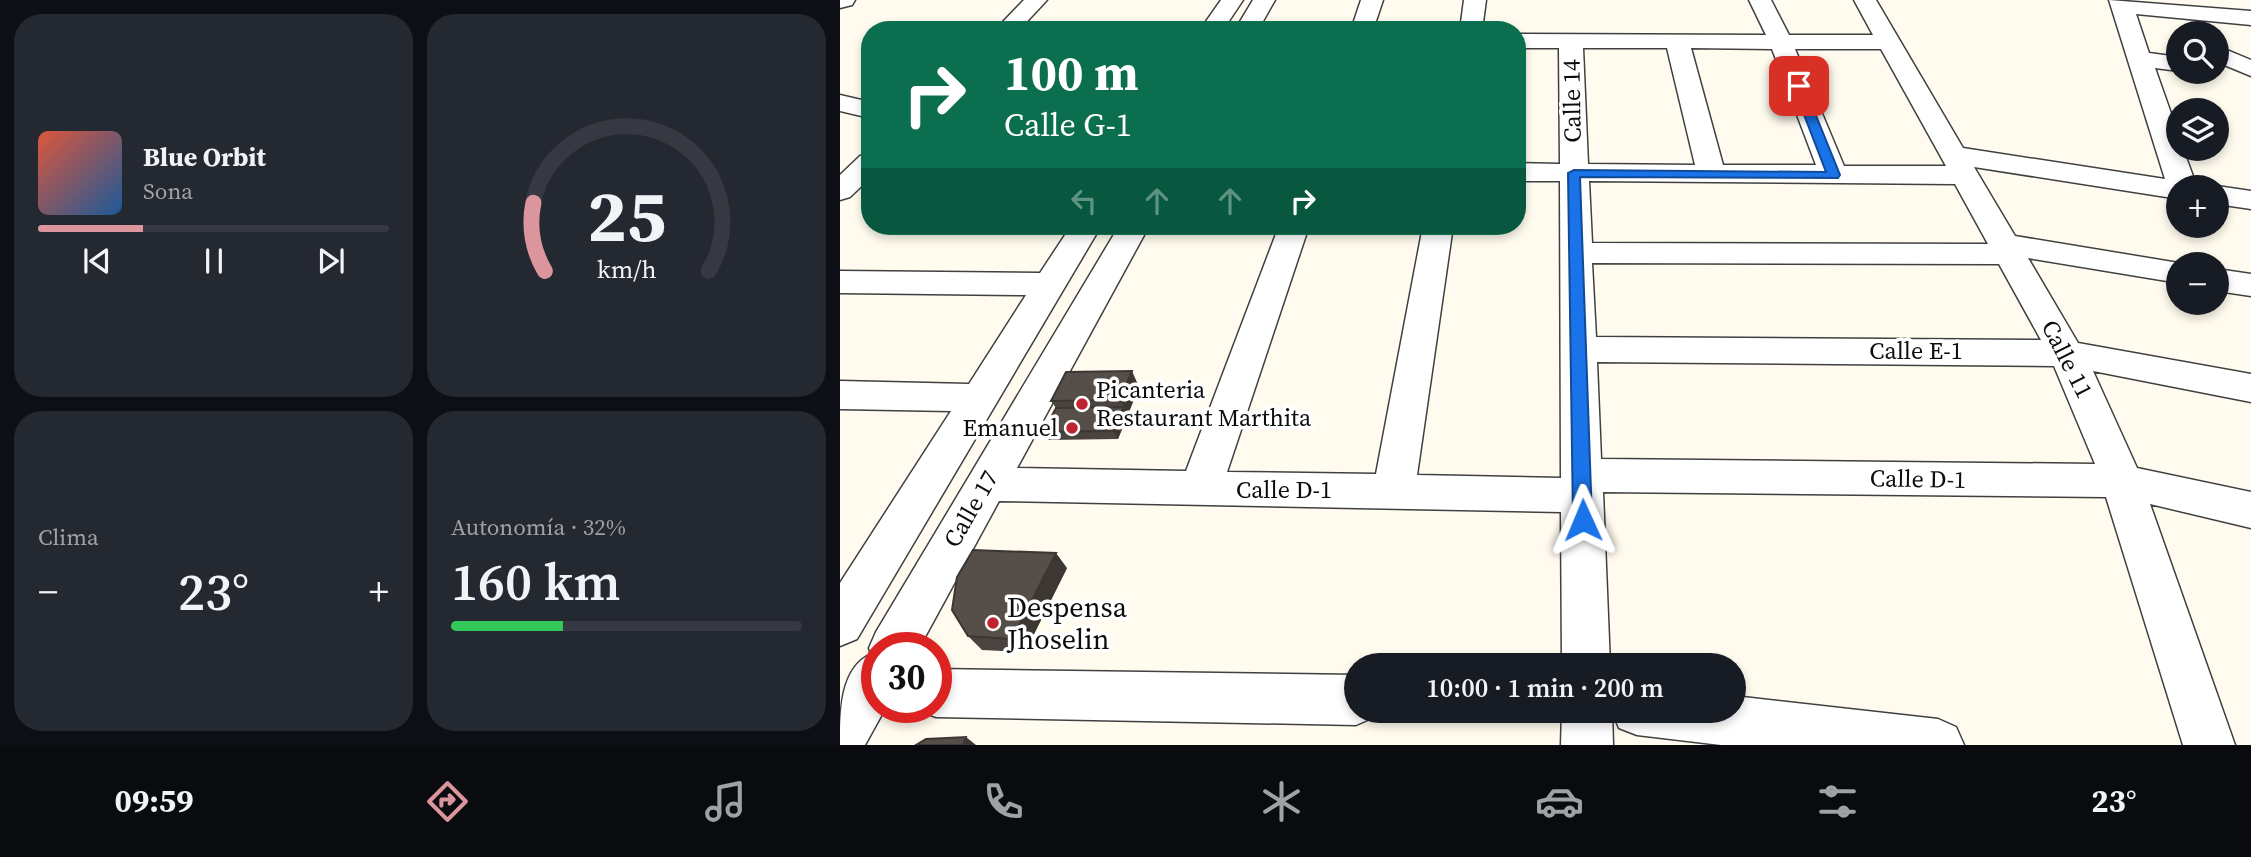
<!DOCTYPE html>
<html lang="es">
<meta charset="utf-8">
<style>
body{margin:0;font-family:"Source Serif 4",serif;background:#242831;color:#f1f3f6;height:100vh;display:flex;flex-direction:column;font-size:26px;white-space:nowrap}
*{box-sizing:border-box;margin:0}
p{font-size:23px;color:#9ea1a6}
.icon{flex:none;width:38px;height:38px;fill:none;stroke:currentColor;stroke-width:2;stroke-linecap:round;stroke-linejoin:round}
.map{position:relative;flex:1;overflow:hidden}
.details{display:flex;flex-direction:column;gap:14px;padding:14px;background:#0d0f14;width:840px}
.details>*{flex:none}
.banner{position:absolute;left:21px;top:21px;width:665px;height:214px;border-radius:28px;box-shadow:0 4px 10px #0003;background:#0b6e4f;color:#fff;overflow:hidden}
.buttons{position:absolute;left:1326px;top:21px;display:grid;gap:14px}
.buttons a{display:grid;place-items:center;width:63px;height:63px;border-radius:50%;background:#171b24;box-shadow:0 4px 10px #0003;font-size:35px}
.speed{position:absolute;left:21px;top:632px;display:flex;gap:14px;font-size:35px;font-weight:700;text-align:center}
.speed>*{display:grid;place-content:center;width:91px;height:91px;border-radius:50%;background:#171b24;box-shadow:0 4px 10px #0003;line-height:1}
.speed .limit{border:10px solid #d22;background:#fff;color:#111}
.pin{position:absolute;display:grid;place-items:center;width:60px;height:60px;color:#fff;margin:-30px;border-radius:14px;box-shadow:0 4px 10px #0006}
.me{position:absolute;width:77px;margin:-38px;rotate:359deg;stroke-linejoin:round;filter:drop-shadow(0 0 5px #0008)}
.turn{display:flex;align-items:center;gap:24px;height:147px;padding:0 28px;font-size:32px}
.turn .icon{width:91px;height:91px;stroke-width:2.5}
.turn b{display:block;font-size:49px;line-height:60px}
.lanes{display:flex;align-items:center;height:66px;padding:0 28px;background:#0003;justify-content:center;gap:35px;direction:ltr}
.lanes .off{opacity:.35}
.big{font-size:52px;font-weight:600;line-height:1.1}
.details .tile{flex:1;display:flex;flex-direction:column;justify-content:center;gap:10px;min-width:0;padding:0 24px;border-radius:28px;background:#242831}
.details .dial{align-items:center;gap:0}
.dial svg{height:182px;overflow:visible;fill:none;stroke:#363941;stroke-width:7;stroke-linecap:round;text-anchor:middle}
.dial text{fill:#f1f3f6;stroke:none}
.song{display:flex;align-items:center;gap:21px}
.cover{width:84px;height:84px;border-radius:10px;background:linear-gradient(135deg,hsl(10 70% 55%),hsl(210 70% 35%))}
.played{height:7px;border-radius:4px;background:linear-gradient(90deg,#db959c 30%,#363941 30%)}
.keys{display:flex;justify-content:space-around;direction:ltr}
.heat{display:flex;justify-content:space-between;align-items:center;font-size:38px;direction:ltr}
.charge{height:10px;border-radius:5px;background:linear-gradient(90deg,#34c759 32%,#363941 0)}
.details .tiles{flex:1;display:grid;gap:14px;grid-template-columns:repeat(2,1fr)}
.trip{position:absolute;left:504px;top:653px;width:402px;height:70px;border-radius:35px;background:#171b24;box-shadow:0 4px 10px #0003;font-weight:600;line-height:70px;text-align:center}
.tabs{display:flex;height:112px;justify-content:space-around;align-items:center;background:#090b0e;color:#9ea1a6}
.tabs .icon{width:49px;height:49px}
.tabs .selected{color:#db959c}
.tabs b{font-size:32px;color:#f1f3f6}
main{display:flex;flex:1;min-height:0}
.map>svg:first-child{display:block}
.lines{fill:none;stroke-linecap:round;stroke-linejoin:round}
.minor-casing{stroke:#404040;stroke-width:3}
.minor{fill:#fff;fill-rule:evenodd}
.wall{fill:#4a433f}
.shaded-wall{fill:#3c3733}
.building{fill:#564e49;stroke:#3c3733;stroke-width:2}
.route{fill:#1a73e8;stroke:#114b97;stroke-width:2}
.poi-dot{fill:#c1222f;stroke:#fff;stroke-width:2.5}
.labels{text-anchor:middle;stroke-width:7;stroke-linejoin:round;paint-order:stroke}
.street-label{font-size:24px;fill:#0d0d0d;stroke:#fff}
.poi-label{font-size:24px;fill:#0d0d0d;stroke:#fff;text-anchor:start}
.near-poi-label{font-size:28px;fill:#0d0d0d;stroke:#fff;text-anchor:start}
</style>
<main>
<section class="details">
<div class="tiles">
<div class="tile">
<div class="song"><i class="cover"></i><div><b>Blue Orbit</b><p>Sona</p></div></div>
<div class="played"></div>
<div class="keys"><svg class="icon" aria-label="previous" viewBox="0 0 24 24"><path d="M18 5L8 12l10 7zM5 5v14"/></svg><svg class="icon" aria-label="pause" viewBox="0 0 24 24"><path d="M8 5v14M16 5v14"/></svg><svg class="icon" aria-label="next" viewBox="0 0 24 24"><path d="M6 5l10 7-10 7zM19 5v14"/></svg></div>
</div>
<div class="tile dial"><svg viewBox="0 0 100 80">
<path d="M14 69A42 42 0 1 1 86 69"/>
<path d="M14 69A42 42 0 0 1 9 39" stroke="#db959c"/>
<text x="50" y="56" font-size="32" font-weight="700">25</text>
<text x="50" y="72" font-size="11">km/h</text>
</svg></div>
<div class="tile"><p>Clima</p>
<div class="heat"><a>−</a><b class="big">23°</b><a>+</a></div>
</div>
<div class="tile"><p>Autonomía · 32%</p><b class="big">160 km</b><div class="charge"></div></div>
</div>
</section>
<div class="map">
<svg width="1411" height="745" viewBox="0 0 1411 745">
<rect width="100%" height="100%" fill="#fffbee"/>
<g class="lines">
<defs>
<g id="minor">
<polygon points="0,0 15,0 12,5 0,8"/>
<polygon points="184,0 207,0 179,30 155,30"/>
<polygon points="381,0 403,0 383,30 360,30"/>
<polygon points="413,0 435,0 418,30 395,30"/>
<polygon points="521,0 543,0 533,30 511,30"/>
<polygon points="624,0 646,0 642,30 620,30"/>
<path d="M909 0H931L949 35H1033L1014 0H1036L1123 148 1325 179 1269 0 1411 11V25L1296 14 1309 53 1339 57V71L1315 68 1339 136V149H1343L1357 187H1339V199L1134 167 1175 236 1345 264H1339V283L1188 258 1238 343 1411 374V402L1253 371 1297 468 1411 492V528L1310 504 1395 745H1343L1266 497 763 492 770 665H722L721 512 159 501 79 648H37V707H46L25 745H0C0 712 0 668 31 654L29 648 36 632 279 226H309L177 468 346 471 439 226H469L387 472 536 474 583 226H613L577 475 721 478 720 181H677V163L720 164 719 48H677V34L926 35ZM743 48H827L855 165 748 164ZM851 48 932 49 976 165H883ZM955 49H1041L1106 166H1004ZM749 181 1115 184 1148 244 752 243ZM752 263 1159 264 1201 340 756 337ZM757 362 1214 366 1255 464 761 459Z"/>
<polygon points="1377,46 1411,60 1411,76 1377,62"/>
<polygon points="0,95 30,102 30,118 0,111"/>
<polygon points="30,154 30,178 10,197 0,200 0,175 20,156"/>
<polygon points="1377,186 1411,191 1411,209 1377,204 1377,187 1373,187"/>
<polygon points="231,226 261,226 17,639 0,646 0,583 111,411 0,409 0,381 129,384 186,295 0,293 0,271 200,273"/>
<polygon points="1377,269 1411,274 1411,296 1377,291"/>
<polygon points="96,669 516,675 516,710 537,710 534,717 516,725 96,717 78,710 77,707 96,707"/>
<polygon points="894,696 1098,719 1116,727 1124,745 881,745 797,735 779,728 772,711 773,745 721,745 722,710 894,710"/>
</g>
</defs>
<!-- minor casing -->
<use href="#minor" class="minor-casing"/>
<!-- minor -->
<use href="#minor" class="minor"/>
</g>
<!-- wall -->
<g class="wall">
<polygon points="299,387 278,439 209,440 203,432 216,408 211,401"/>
<polygon points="227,568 185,652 142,650 128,636"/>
</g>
<!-- shaded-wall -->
<g class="shaded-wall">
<polygon points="292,371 299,387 278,439 273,431 284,407 280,400"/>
<polygon points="216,553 227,568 185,652 172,639"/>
<polygon points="126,737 136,745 123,745"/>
</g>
<!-- building -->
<g class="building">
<polygon points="292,371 280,400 211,401 226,372"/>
<polygon points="284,407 273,431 203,432 216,408"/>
<polygon points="133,550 216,553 172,639 128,636 112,610 117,577"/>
<polygon points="126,737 123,745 76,745 86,739"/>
</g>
<!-- route -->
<polygon class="route" points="959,83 964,86 1000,175 998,178 740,177 752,520 749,525 743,528 736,525 733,520 728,173 734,170 986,172 953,86"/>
<!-- markers -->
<g class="poi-dot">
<circle cx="242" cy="404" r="7"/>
<circle cx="232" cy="428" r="7"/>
<circle cx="153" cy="623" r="7"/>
</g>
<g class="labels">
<!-- street labels -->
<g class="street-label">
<text transform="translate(732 101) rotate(-91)" y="8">Calle 14</text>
<text x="1076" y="359">Calle E-1</text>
<text transform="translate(1227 359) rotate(63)" y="8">Calle 11</text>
<text transform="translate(1078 479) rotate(1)" y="8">Calle D-1</text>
<text x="444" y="498">Calle D-1</text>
<text transform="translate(131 509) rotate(-60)" y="8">Calle 17</text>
</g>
<!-- poi labels -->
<g class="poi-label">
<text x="256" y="398">Picanteria<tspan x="256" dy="28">Restaurant Marthita</tspan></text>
<text x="218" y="436" text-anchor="end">Emanuel</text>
</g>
<!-- near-poi labels -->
<g class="near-poi-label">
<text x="167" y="617">Despensa<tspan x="167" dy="32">Jhoselin</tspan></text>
</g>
</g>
</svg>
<div class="buttons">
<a><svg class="icon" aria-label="search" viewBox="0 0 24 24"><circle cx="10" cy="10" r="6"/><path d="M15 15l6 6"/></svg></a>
<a><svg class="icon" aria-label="layers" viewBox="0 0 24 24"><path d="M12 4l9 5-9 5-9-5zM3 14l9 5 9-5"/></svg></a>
<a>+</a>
<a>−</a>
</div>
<div class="speed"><div class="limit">30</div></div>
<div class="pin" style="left:959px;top:86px;background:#d93025"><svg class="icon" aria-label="arrive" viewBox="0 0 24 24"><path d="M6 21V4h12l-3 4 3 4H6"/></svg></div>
<svg class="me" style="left:743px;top:520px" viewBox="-20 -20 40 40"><path d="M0-17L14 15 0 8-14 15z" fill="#1a73e8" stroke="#fff" stroke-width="4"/></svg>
<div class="trip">10:00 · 1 min · 200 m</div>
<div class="banner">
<div class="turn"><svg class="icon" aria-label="right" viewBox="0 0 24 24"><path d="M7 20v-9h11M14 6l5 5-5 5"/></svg><div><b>100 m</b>Calle G-1</div></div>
<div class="lanes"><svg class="icon off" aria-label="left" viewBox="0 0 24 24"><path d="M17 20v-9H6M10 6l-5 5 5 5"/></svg><svg class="icon off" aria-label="ahead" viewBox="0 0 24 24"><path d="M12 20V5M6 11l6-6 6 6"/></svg><svg class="icon off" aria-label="ahead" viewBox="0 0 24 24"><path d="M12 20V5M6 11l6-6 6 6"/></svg><svg class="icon" aria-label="right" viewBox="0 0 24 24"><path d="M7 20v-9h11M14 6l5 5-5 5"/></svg></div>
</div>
</div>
</main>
<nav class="tabs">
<b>09:59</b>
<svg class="icon selected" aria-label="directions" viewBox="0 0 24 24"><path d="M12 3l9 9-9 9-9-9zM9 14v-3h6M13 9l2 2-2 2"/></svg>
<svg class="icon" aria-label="music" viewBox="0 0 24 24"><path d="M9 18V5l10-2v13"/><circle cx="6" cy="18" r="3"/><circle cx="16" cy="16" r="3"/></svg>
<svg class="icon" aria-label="phone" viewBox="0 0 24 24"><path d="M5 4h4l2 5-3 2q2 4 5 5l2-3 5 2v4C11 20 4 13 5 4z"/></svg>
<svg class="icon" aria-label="climate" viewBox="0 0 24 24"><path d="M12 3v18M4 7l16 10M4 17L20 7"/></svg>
<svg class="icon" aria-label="car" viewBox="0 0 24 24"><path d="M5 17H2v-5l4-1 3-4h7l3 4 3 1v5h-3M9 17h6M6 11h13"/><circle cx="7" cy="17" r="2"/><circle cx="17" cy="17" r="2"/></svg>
<svg class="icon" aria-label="filters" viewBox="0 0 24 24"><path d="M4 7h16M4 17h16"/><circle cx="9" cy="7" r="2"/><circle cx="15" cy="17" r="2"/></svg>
<b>23°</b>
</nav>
